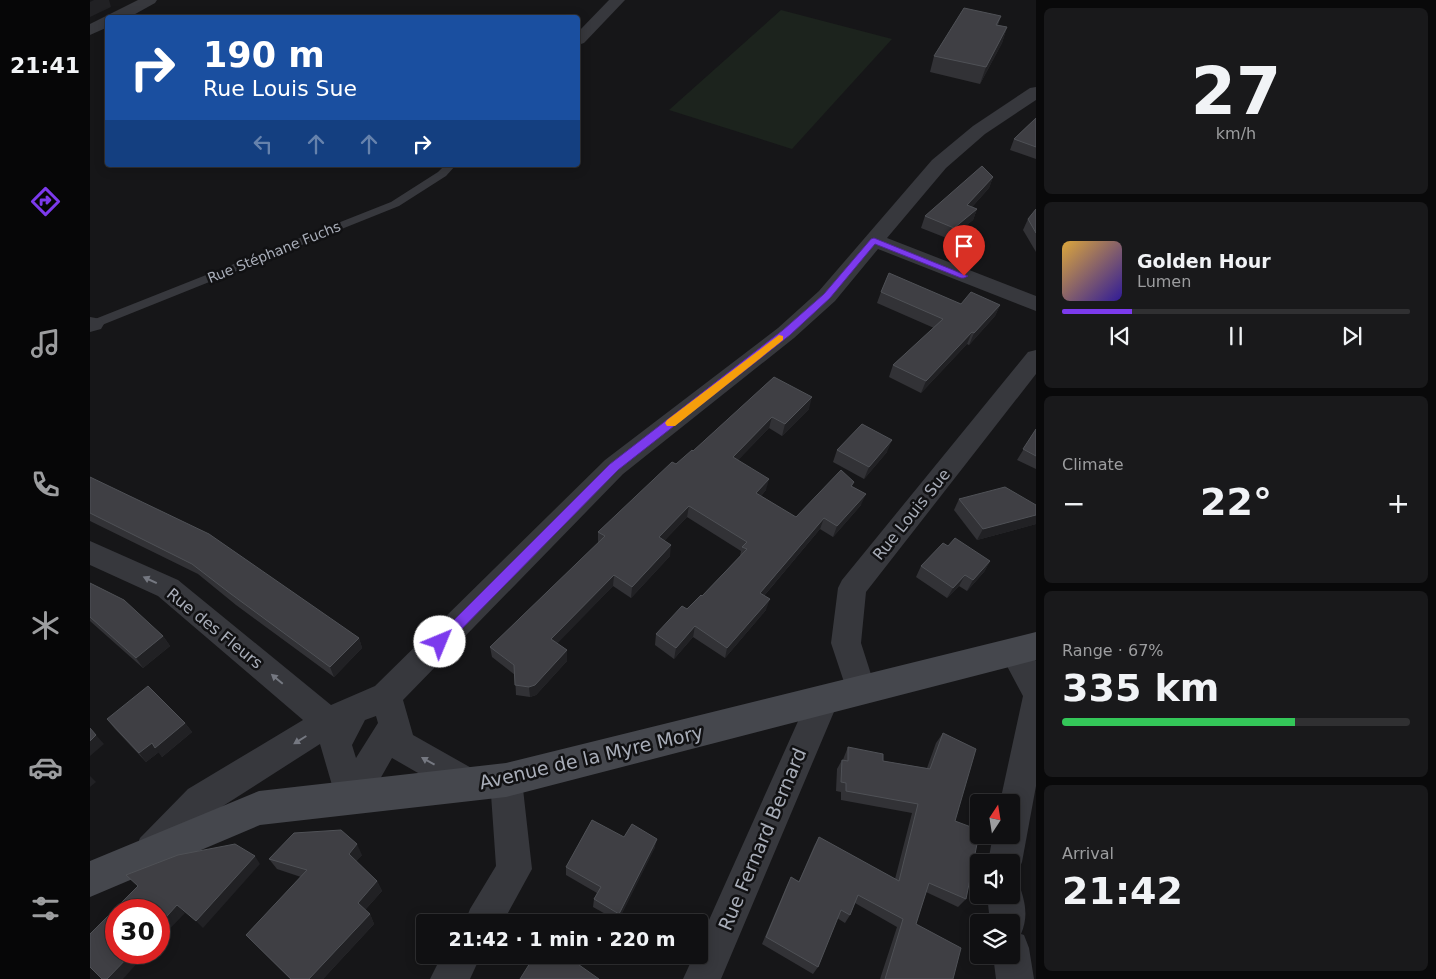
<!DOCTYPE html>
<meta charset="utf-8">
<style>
body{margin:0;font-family:"DejaVu Sans",sans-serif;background:#19191b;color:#f1f3f6;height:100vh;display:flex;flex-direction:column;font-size:19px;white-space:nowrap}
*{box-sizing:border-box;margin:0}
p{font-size:16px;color:#9c9d9f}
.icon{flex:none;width:28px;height:28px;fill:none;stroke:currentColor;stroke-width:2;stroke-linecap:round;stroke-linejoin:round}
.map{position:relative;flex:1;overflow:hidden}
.drawer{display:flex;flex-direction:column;gap:8px;padding:8px;background:#09090a;width:400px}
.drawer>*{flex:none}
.top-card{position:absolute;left:15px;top:15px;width:475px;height:152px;border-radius:5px;box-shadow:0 2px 12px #0003,0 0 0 1px #303032;background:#1a4fa0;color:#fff;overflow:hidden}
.needle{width:32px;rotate:12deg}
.fabs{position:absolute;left:880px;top:794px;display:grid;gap:10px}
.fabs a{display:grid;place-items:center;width:50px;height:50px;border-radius:5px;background:#101012;box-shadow:0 2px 12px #0003,0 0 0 1px #303032;font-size:25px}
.speed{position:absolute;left:15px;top:899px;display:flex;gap:10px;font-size:25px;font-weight:700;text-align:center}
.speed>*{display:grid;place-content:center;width:65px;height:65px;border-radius:50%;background:#101012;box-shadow:0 2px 12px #0003,0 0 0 1px #303032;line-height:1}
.speed .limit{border:8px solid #d22;background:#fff;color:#111}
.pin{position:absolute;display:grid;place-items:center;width:42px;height:42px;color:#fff;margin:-51px -21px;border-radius:50% 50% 50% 0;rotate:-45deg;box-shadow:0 0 5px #0007}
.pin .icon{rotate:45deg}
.me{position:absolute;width:55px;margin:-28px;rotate:45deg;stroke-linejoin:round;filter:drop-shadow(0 0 4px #0008)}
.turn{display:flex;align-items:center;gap:18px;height:105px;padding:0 15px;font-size:22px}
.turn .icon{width:65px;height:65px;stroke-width:2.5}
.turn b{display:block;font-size:35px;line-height:42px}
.lanes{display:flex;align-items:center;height:48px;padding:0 15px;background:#0003;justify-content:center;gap:25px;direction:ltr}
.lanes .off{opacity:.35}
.big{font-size:38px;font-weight:700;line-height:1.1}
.drawer .widget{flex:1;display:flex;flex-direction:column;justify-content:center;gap:8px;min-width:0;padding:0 18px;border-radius:8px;background:#19191b}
.drawer .dial{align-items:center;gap:0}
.dial b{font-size:65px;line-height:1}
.song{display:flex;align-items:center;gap:15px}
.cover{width:60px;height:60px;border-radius:8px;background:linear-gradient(135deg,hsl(40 70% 55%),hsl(250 70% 35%))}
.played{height:5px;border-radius:2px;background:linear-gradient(90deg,#7c3aed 20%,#303032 20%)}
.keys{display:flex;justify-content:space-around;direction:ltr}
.heat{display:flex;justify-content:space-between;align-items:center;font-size:28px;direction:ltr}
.charge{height:8px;border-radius:4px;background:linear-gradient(90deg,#34c759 67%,#303032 0)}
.trip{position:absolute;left:326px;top:914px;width:292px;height:50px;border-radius:5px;background:#101012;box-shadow:0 2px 12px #0003,0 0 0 1px #303032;font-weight:700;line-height:50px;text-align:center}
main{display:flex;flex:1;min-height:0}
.tab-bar{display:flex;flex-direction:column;width:90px;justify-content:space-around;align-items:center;background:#060607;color:#9c9d9f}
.tab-bar .icon{width:35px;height:35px}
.tab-bar .current{color:#7c3aed}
.tab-bar b{font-size:22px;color:#f1f3f6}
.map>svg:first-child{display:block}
.green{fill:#1c231d}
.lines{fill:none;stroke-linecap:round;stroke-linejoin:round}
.lane{fill:#37383d;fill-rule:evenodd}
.street{fill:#37383d;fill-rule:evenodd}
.secondary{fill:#45474d;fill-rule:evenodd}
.wall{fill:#323236}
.shaded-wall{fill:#212124}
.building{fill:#3f3f44;stroke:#4f5156}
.oneway{fill:#757881}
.route{fill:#7c3aed;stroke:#51269a}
.slow{fill:#f59e0b}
.labels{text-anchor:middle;stroke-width:5;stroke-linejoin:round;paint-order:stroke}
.far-street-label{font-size:14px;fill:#a8adb8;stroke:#111113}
.street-label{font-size:16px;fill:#a8adb8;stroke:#111113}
.near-street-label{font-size:19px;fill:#a8adb8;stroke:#111113}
</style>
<main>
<nav class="tab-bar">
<b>21:41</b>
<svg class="icon current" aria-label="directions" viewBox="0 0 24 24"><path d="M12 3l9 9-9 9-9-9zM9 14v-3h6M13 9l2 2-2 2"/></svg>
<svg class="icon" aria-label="music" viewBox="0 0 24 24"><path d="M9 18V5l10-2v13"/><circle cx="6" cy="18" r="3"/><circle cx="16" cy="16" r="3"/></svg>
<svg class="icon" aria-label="phone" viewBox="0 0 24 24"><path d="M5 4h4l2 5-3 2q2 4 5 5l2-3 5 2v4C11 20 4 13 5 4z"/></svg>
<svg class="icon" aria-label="climate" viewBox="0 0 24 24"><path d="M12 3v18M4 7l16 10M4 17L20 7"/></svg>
<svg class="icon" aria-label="car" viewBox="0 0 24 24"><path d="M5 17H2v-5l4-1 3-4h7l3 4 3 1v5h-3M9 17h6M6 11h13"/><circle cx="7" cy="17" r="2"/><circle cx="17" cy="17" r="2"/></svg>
<svg class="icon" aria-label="filters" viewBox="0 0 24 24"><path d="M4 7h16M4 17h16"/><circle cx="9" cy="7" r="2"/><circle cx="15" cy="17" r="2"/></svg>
</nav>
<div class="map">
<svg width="946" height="979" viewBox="0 0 946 979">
<rect width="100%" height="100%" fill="#161618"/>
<!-- green -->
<polygon class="green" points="691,10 802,39 702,149 579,110"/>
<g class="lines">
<!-- lane -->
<polygon class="lane" points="355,165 366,165 356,176 309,206 7,327 0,327 0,321 301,202 348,172"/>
<!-- street -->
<g class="street">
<polygon points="48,0 67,0 65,3 38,18 18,18 18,27 0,35 0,24"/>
<polygon points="519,0 535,0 494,43 488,45 488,32"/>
<path d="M946 87V100L895 134 856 168 797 238 946 296V311L788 249 745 301 704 338 533 474 313 700 323 735 392 774 397 785 392 796 380 801 368 796 302 758 273 809 261 814 249 809 230 744 122 813 74 862 62 867 50 862 45 850 50 838 98 789 213 720 68 596 0 565V541L88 580 241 705 285 686 515 460 688 328 729 291 842 160 883 126 940 88ZM286 716 288 723 266 758 262 745 275 720Z"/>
<polygon points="0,317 11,319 14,324 11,329 0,332"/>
<polygon points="946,350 946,374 776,592 771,643 786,690 782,700 771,704 760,700 741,643 748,588 752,580 938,352"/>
<polygon points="924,638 935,642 946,661 946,786 932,862 927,874 921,877 921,862 898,862 903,835 921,835 921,802 910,802 933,696 909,651 913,642"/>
<polygon points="733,686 744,690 749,700 631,979 593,979 604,955 610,955 610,940 722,690"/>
<polygon points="416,764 428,769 432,780 442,869 413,922 375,922 380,909 406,866 400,780 404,769"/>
<path d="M921 880 928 882C935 900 939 916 931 934L934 935 939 948 944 979H906L903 955H921V922H900L897 895H921Z"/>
<polygon points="352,955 391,955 380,979 340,979"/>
</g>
<!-- secondary -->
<polygon class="secondary" points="946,632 946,660 416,797 170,825 0,897 0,861 169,791 416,763"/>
</g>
<!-- wall -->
<g class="wall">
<polygon points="911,16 908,25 917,27 912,43 890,84 840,72 844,56"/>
<polygon points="946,118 946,159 920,150 924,139"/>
<polygon points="903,177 899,188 882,207 887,209 883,220 859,239 831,228 835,216"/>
<polygon points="946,209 946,252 933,230 938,219"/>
<polygon points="791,292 871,304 910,305 905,316 879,345 877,344 831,393 799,377 803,365 844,328 787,303"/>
<polygon points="684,377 719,409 692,436 679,428 648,460 676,490 671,496 706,517 764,482 762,486 771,505 743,537 730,529 674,596 676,610 635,658 603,637 584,659 565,645 566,634 612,596 650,556 651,551 597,517 574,541 580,556 541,598 523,586 467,643 477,650 477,661 446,695 440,697 426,695 425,675 402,657 400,647 508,543 508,532 603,451"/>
<polygon points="946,429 946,469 927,460"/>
<polygon points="747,450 797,452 774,479 743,462"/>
<polygon points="0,477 269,638 272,648 244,677 146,605 108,574 0,521"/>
<polygon points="869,499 946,505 946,524 887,540 864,510"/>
<polygon points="858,546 900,561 894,572 877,591 869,586 857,598 826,577 831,566"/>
<polygon points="0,583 73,636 80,646 53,668 0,621"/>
<polygon points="17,719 95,723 102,732 72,757 69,752 56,762 25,729"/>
<polygon points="853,733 876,899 868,907 836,892 826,924 863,979 790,979 807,927 765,903 760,915 755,923 747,918 728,967 723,974 672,944 697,885 701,877 709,881 724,846 729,837 805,879 822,813 751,800 751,792 746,791 747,769 752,760 753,760 754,757 758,747 793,761 837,768 846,743"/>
<polygon points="534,837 565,847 528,921 503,907 504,899 507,893 476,875 476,867"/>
<polygon points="272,855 266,861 287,881 292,891 275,910 280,914 284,924 233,979 200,979 156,935 211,877 187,869 179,859"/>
</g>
<!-- shaded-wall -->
<g class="shaded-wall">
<polygon points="4,0 19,0 21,7 0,17 0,2"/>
<polygon points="917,27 912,43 890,84 896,67"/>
<polygon points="903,177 899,188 873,217 877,205"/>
<polygon points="887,209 883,220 859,239 864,228"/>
<polygon points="910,305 905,316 879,345 884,333"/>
<polygon points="882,332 877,344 831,393 836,381"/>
<polygon points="722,397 719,409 692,436 695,424"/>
<polygon points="682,417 679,428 640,468 643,457"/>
<polygon points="802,440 797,452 774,479 779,467"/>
<polygon points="679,479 676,490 664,504 666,493"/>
<polygon points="776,494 771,505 743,537 747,526"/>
<polygon points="599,506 597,517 567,548 569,537"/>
<polygon points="946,515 946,524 887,540 893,529"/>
<polygon points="734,518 730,529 667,604 670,593"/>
<polygon points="581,545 580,556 541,598 542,587"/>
<polygon points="900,561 894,572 877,591 883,580"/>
<polygon points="524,575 523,586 462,649 461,639"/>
<polygon points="875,575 869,586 857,598 863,588"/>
<polygon points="680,599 676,610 635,658 637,648"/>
<polygon points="605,626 603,637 584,659 586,648"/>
<polygon points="73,636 80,646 53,668 46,658"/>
<polygon points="269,638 272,648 244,677 240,667"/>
<polygon points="477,650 477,661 446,695 440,697 439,687"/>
<polygon points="95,723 102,732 72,757 65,748"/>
<polygon points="6,735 14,744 0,756 0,741"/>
<polygon points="62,743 69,752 56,762 49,753"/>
<polygon points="0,776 6,782 0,787"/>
<polygon points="567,839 565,847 528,921 529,914"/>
<polygon points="267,844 272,855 264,864 259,854"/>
<polygon points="165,856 170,864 113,928 106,921"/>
<polygon points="287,881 292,891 273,912 268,903"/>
<polygon points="87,905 95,913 69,940 69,925"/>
<polygon points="280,914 284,924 233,979 219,979"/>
<polygon points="43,952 57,952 33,979 17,979"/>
</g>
<!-- building -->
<g class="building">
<polygon points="874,8 911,16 906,25 917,27 896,67 844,56"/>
<polygon points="946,118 946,147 924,139"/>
<polygon points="892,166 903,177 877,205 887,209 864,228 835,216"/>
<polygon points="946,209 946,233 938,219"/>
<polygon points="799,273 871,304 881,292 910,305 884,333 882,332 836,381 803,365 853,319 791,292"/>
<polygon points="684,377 722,397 695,424 682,417 643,457 679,479 666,493 706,517 751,470 764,482 761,486 776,494 747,526 734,518 670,593 680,599 637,648 605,626 586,648 566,634 592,606 597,609 611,595 612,596 657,549 652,547 657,542 599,506 569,537 581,545 542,587 524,575 461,639 477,650 445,685 439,687 425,685 424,665 400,647 515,536 508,532 582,462 586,464 602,450 603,451"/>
<polygon points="772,424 802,440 779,467 747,450"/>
<polygon points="946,429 946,456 933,449"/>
<polygon points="0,477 119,534 269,638 240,667 141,594 102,564 0,513"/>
<polygon points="915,487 946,505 946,515 893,529 869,499"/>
<polygon points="865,538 900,561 883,580 875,575 863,588 831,566 853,543 858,546"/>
<polygon points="0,583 34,600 73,636 46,658 0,617"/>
<polygon points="58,686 95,723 65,748 62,743 49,753 17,719"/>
<polygon points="0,728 6,735 0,741"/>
<polygon points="853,733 886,749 865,821 889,830 889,834 876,899 839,883 826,924 871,948 863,979 795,979 813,919 768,895 760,915 751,910 728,967 676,937 701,877 709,882 729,837 809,881 828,804 756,791 756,783 751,782 752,760 758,761 758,747 793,754 793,761 840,769"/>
<polygon points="502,820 534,837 542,824 567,839 529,914 504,899 511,887 476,867"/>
<polygon points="251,830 267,844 259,854 287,881 268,903 280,914 219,979 201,979 156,935 217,870 179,859 204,833"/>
<polygon points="145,844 165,856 106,921 87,905 69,925 69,910 26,910 26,952 43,952 17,979 12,979 0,967 0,934 48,886 36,875 88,855"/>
<polygon points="445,955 475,955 509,979 430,979"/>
</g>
<!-- one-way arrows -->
<defs><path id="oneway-solid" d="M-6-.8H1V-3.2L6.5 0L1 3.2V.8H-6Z" transform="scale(1.25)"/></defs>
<g class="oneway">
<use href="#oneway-solid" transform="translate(60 580) rotate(-155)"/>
<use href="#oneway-solid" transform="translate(187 679) rotate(-140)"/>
<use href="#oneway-solid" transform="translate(210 740) rotate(148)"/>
<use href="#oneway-solid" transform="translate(338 761) rotate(-151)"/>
</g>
<!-- route -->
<polygon class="route" points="784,238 878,276 874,278 871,278 785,244 740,298 700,335 528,470 355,646 350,647 346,646 344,642 346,638 520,464 693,330 734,294 781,239"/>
<!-- slow -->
<polygon class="slow" points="689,335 693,336 693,340 585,426 577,426 575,423 577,420"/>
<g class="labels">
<!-- far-street labels -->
<g class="far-street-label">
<text transform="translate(184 252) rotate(-22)" y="5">Rue Stéphane Fuchs</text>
</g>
<!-- street labels -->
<g class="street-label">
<text transform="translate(821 514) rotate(-51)" y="6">Rue Louis Sue</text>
<text transform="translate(125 628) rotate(39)" y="6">Rue des Fleurs</text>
</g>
<!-- near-street labels -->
<g class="near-street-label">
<text transform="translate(501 757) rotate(-13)" y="7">Avenue de la Myre Mory</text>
<text transform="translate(672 839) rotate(-67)" y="7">Rue Fernard Bernard</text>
</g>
</g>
</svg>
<div class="fabs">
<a><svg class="needle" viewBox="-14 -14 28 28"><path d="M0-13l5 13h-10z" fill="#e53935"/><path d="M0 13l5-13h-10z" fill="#9c9d9f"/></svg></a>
<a><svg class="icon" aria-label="sound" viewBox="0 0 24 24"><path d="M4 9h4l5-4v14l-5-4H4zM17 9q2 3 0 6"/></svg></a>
<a><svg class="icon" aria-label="layers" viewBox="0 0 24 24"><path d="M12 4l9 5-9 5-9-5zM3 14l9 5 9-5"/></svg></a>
</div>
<div class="speed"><div class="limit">30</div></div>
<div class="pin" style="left:874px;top:276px;background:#d93025"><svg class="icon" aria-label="arrive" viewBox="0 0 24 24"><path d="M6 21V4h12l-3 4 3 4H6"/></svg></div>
<svg class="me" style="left:350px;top:642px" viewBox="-20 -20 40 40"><circle r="19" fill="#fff"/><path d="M0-13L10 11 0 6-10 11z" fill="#7c3aed"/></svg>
<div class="trip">21:42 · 1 min · 220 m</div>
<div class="top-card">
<div class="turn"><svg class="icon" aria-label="right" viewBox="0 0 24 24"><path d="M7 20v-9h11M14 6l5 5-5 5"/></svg><div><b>190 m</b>Rue Louis Sue</div></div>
<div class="lanes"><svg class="icon off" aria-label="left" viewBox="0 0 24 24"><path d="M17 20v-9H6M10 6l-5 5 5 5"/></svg><svg class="icon off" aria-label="ahead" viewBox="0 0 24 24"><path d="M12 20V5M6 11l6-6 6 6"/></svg><svg class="icon off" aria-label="ahead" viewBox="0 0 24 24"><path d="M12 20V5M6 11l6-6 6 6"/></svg><svg class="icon" aria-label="right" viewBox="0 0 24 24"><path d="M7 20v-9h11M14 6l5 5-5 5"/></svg></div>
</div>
</div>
<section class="drawer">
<div class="widget dial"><b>27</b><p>km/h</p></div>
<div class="widget">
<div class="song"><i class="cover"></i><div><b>Golden Hour</b><p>Lumen</p></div></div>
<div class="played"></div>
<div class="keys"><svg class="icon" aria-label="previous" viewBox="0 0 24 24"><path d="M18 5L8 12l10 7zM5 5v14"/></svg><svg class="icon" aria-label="pause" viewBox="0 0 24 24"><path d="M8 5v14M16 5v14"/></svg><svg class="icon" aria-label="next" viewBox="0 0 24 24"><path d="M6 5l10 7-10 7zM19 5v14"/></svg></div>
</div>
<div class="widget"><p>Climate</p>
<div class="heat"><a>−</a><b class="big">22°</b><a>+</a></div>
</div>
<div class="widget"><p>Range · 67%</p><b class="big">335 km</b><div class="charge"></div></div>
<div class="widget"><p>Arrival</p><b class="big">21:42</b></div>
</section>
</main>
